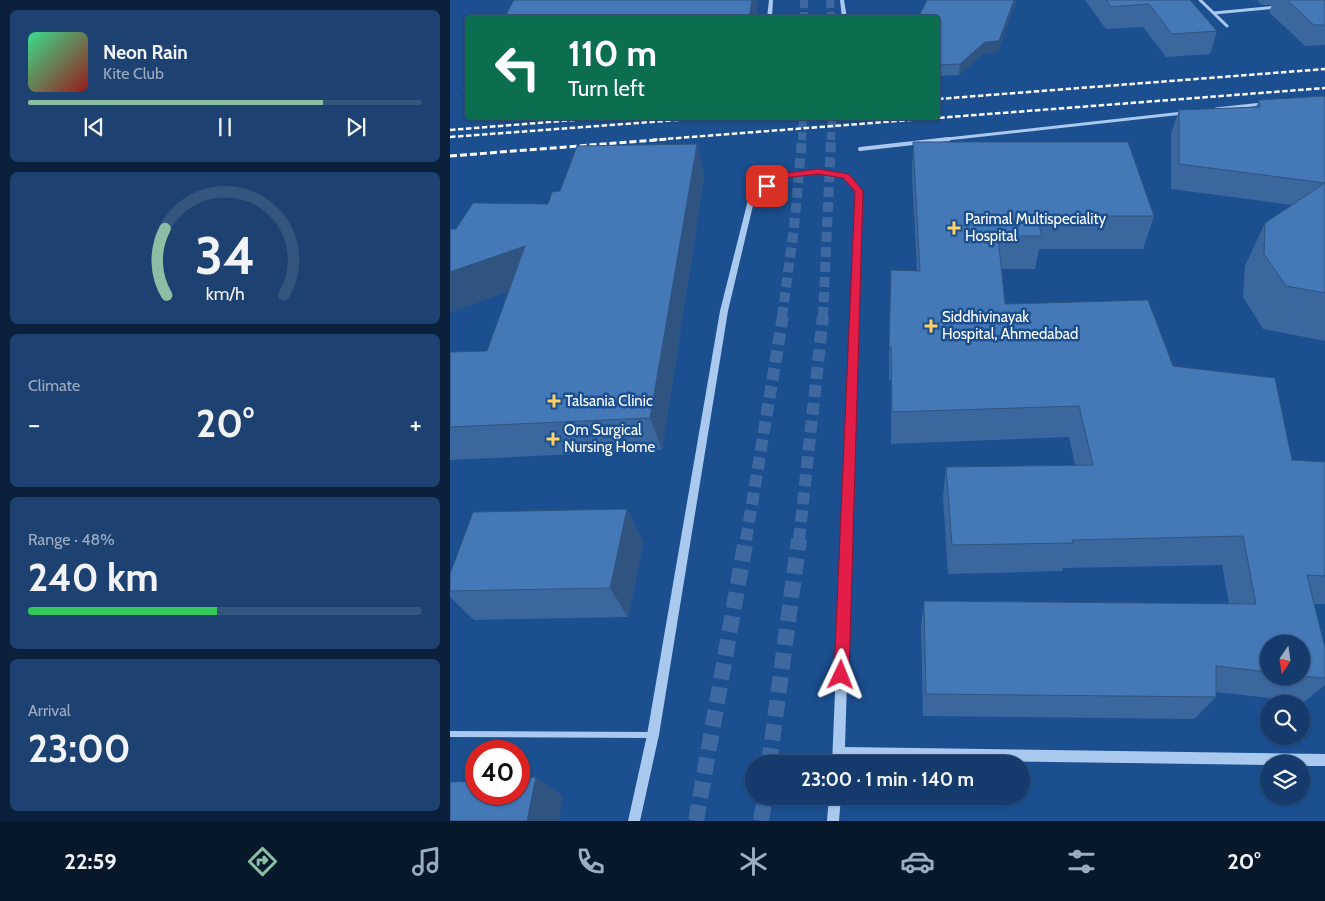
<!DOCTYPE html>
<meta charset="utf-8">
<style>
body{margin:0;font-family:Cabin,sans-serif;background:#1d4271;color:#f1f3f6;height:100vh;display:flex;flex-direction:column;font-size:19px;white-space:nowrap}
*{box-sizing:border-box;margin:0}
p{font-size:16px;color:#9dadc1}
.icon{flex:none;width:28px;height:28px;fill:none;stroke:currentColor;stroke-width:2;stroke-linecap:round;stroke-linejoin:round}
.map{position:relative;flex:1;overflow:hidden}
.panel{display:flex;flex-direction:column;gap:10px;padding:10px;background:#0b203b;width:450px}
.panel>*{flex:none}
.hud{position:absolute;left:15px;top:15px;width:475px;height:105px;border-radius:5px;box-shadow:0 1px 4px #0004,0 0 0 1px #33557e;background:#0b6e4f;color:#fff;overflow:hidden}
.needle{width:32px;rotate:193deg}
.controls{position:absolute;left:810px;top:635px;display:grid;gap:10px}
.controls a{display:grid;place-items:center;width:50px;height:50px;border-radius:50%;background:#143b6b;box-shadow:0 1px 4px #0004,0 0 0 1px #33557e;font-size:25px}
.speed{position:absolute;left:15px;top:740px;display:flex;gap:10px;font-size:25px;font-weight:700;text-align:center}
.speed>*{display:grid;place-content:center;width:65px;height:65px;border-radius:50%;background:#143b6b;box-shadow:0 1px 4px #0004,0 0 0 1px #33557e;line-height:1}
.speed .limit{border:8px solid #d22;background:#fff;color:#111}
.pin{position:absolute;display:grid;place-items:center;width:42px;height:42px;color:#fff;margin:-21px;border-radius:10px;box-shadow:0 2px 8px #0006}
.me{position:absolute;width:55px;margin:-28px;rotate:2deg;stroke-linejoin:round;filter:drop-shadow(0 0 4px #0008)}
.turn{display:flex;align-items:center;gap:18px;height:105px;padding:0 20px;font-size:22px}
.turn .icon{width:65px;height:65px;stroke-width:2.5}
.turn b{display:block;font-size:35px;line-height:42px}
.big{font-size:38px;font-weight:700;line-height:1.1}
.panel .tile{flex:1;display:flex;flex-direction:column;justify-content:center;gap:8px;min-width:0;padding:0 18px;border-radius:8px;background:#1d4271}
.panel .dial{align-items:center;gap:0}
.dial svg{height:130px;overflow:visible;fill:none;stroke:#33557e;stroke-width:7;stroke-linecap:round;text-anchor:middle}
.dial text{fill:#f1f3f6;stroke:none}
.song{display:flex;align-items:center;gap:15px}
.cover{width:60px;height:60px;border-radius:8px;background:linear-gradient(135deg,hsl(150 70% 55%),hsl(0 70% 35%))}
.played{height:5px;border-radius:2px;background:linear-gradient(90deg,#8abfa5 75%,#33557e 75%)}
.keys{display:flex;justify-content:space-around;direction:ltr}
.heat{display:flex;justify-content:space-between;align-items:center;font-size:28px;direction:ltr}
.charge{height:8px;border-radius:4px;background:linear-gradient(90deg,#34c759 48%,#33557e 0)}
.trip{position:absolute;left:295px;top:755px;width:285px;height:50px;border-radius:25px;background:#143b6b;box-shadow:0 1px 4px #0004,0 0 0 1px #33557e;font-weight:700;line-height:50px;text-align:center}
.menu{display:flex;height:80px;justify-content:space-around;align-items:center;background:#08182b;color:#9dadc1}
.menu .icon{width:35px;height:35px}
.menu .on{color:#8abfa5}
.menu b{font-size:22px;color:#f1f3f6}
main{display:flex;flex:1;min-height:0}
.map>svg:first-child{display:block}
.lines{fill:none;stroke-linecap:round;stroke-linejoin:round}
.primary-tunnel-far3{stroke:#3d69a0;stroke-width:8;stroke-dasharray:8 4;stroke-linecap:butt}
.primary-tunnel-far2{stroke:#3d69a0;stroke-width:10;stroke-dasharray:10 5;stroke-linecap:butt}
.primary-tunnel-far1{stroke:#3d69a0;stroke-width:12;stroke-dasharray:12 6;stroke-linecap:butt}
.primary-tunnel{stroke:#3d69a0;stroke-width:16;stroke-dasharray:16 8;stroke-linecap:butt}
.minor-far2{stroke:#a9c9ee;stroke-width:3}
.minor-far1{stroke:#a9c9ee;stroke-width:4}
.minor{stroke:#a9c9ee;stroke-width:6}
.tertiary{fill:#a9c9ee;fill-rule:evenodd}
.rail-far1{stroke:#fff;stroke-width:2.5;stroke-dasharray:5.5 2.5;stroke-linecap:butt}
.rail{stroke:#fff;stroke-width:3;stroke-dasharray:7 3;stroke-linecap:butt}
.wall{fill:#3a679d;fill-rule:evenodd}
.shaded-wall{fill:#305480}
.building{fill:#4478b7;stroke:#305480}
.route{fill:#e11d48;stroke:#92132f}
.poi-dot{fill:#ffd166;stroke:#1b4f8f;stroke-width:2}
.labels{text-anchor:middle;stroke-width:5;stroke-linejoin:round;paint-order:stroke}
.poi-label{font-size:15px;fill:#fff;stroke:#1b4f8f;text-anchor:start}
</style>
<main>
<section class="panel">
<div class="tile">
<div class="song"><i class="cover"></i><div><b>Neon Rain</b><p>Kite Club</p></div></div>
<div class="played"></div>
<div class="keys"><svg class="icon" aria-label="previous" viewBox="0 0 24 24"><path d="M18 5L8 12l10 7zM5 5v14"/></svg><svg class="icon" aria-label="pause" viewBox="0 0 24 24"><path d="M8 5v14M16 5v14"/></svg><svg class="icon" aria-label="next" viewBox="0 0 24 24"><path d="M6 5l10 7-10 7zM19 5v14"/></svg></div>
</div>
<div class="tile dial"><svg viewBox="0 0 100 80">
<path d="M14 69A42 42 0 1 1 86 69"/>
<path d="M14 69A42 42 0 0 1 13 28" stroke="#8abfa5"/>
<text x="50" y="56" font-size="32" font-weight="700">34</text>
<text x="50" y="72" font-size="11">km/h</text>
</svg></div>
<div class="tile"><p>Climate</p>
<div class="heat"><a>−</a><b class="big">20°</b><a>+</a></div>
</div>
<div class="tile"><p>Range · 48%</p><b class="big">240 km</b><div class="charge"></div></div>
<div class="tile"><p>Arrival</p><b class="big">23:00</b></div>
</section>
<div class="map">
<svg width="875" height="821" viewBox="0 0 875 821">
<rect width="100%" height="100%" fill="#1b4f8f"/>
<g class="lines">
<!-- primary-tunnel-far3 -->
<g class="primary-tunnel-far3">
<polyline points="354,0 354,18"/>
<polyline points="380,0 381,18"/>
<polyline points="352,140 353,118"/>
<polyline points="381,140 382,118"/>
</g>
<!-- primary-tunnel-far2 -->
<g class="primary-tunnel-far2">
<polyline points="332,317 344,227 352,139"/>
<polyline points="373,317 381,139"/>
</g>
<!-- primary-tunnel-far1 -->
<g class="primary-tunnel-far1">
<polyline points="296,540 333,316"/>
<polyline points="349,540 373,316"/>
</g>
<!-- primary-tunnel -->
<g class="primary-tunnel">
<polyline points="319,764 349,539"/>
<polyline points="246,821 296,539"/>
<polyline points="311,821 315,796"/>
</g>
<!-- minor-far2 -->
<g class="minor-far2">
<polyline points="750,0 777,26"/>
<polyline points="764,13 826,7"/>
<polyline points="766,109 812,104"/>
<polyline points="488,140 733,113"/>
</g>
<!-- minor-far1 -->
<polyline class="minor-far1" points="410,149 499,139"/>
<!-- minor -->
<polyline class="minor" points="0,734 202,735"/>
<!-- tertiary -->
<g class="tertiary">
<polygon points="319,0 323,0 322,18 317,18"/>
<polygon points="390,0 394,0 397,18 392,18"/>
<polygon points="368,169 398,175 412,191 395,747 875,754 875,766 851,766 851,764 819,764 819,765 394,759 394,764 382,764 406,191 394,178 368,173 334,178 305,197 278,311 209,735 190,821 178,821 197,735 270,311 299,196 330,175"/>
<polygon points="379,796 391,796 389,821 377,821"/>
</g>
<!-- rail-far1 -->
<g class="rail-far1">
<polyline points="488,99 875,69"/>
<polyline points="0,130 137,119"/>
<polyline points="0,137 255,118"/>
<polyline points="202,140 875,88"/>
</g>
<!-- rail -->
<polyline class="rail" points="0,156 218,139"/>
</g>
<!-- wall -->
<g class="wall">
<polygon points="477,0 566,0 548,52 534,53 509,75 488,76 488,18"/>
<polygon points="635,0 740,0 767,31 760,54 716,57 693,27 656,29"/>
<polygon points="807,0 875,0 875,45 855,46 819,12 822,5 812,5"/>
<polygon points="18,81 18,100 13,89"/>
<polygon points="875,96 875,341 813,329 793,297 795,266 815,223 842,205 721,189 721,134 729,110 806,107 809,100"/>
<path d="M463 142 704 216 693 249H589L585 269H552L555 304 723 366 842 460 875 462V604H864L875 648V685L854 702 766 692V697L744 719 473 716 471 628 474 601 779 604 772 565 613 568 612 571 498 574 493 497 496 467 625 465 619 437 441 444V380H439V347L467 270 462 175ZM819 644H851V676H819Z"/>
<polygon points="247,144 254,177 212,450 0,460 0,352 37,351 59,291 0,312 6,229 98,204 110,191"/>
<polygon points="177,509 193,542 178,617 24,620 0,597 0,574"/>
</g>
<!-- shaded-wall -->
<g class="shaded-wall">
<polygon points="302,0 308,0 306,18 299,18"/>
<polygon points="564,0 566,0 548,52 534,53 509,75 510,64"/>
<polygon points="247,144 254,177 212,450 200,418"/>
<polygon points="75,246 91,280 0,312 0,272"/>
<polygon points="177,509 193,542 178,617 160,588"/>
<polygon points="86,777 113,796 109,821 77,821"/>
</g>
<!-- building -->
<g class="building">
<polygon points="64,0 302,0 299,18 54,18"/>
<polygon points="477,0 564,0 549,41 535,42 510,64 488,65 488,18 468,18"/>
<polygon points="656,0 740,0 767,31 722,34 699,4 661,7"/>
<polygon points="837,0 875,0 875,25 864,25"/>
<polygon points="18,81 18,89 13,89"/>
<polygon points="875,96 875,183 729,164 729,110 810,107 809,100"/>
<polygon points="463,142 678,142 704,216 587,216 592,236 548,236 555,304 698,300 723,366 825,378 842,460 875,462 875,576 857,575 875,648 875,678 851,676 851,644 819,644 819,672 766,666 766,697 476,694 474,601 806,604 793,536 622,540 623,543 502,545 496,467 643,465 629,406 442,412 441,347 439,347 441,270 470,271"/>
<polygon points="247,144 200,418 0,427 0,352 37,351 75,246 0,272 0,229 6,229 23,203 98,204 102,192 110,191 127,146"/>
<polygon points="875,183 875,293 836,286 814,254 815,223"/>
<polygon points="177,509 160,588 0,591 0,574 23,512"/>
<polygon points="86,777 77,821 0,821 0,782 26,781 26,794 69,794 69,778"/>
</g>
<!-- route -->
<polygon class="route" points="368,169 399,174 413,191 399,675 397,680 391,683 386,680 384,675 405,191 393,178 368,174 334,178 317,188 312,186 329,174"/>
<!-- markers -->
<g class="poi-dot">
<path d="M501.5 220.5h5v5h5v5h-5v5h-5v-5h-5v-5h5z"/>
<path d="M478.5 318.5h5v5h5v5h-5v5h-5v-5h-5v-5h5z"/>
<path d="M101.5 393.5h5v5h5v5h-5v5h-5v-5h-5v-5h5z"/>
<path d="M100.5 431.5h5v5h5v5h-5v5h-5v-5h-5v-5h5z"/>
</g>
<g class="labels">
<!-- poi labels -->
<g class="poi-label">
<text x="515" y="224">Parimal Multispeciality<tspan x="515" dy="17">Hospital</tspan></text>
<text x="492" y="322">Siddhivinayak<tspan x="492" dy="17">Hospital, Ahmedabad</tspan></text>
<text x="115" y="406">Talsania Clinic</text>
<text x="114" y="435">Om Surgical<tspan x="114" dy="17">Nursing Home</tspan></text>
</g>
</g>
</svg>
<div class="controls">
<a><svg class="needle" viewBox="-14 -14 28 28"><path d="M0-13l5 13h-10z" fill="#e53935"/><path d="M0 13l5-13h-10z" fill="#9dadc1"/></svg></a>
<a><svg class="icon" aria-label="search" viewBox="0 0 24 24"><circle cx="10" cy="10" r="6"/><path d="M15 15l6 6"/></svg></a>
<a><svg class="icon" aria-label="layers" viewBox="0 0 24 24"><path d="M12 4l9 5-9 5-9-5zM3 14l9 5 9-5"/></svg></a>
</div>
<div class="speed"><div class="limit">40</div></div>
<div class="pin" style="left:317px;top:186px;background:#d93025"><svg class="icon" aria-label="arrive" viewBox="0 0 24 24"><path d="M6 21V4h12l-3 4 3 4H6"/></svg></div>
<svg class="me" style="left:391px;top:675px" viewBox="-20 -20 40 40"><path d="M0-17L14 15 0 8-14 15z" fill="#e11d48" stroke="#fff" stroke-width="4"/></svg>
<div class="trip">23:00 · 1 min · 140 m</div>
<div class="hud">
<div class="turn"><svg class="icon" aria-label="left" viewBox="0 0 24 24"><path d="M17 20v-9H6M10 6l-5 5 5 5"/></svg><div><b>110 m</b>Turn left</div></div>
</div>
</div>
</main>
<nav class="menu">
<b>22:59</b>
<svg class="icon on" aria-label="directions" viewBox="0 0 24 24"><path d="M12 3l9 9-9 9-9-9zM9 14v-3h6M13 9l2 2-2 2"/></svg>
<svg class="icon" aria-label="music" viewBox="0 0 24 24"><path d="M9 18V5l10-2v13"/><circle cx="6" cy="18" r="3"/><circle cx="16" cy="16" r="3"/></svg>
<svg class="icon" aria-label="phone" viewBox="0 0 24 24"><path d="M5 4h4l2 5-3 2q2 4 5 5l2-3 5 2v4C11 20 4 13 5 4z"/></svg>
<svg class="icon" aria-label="climate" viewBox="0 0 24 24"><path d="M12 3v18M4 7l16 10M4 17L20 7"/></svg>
<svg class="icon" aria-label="car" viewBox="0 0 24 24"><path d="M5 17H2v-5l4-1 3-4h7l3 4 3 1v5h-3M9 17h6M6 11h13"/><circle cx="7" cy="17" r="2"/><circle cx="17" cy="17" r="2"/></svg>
<svg class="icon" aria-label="filters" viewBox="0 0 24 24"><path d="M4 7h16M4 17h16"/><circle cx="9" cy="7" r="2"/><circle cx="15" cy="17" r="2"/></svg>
<b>20°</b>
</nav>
